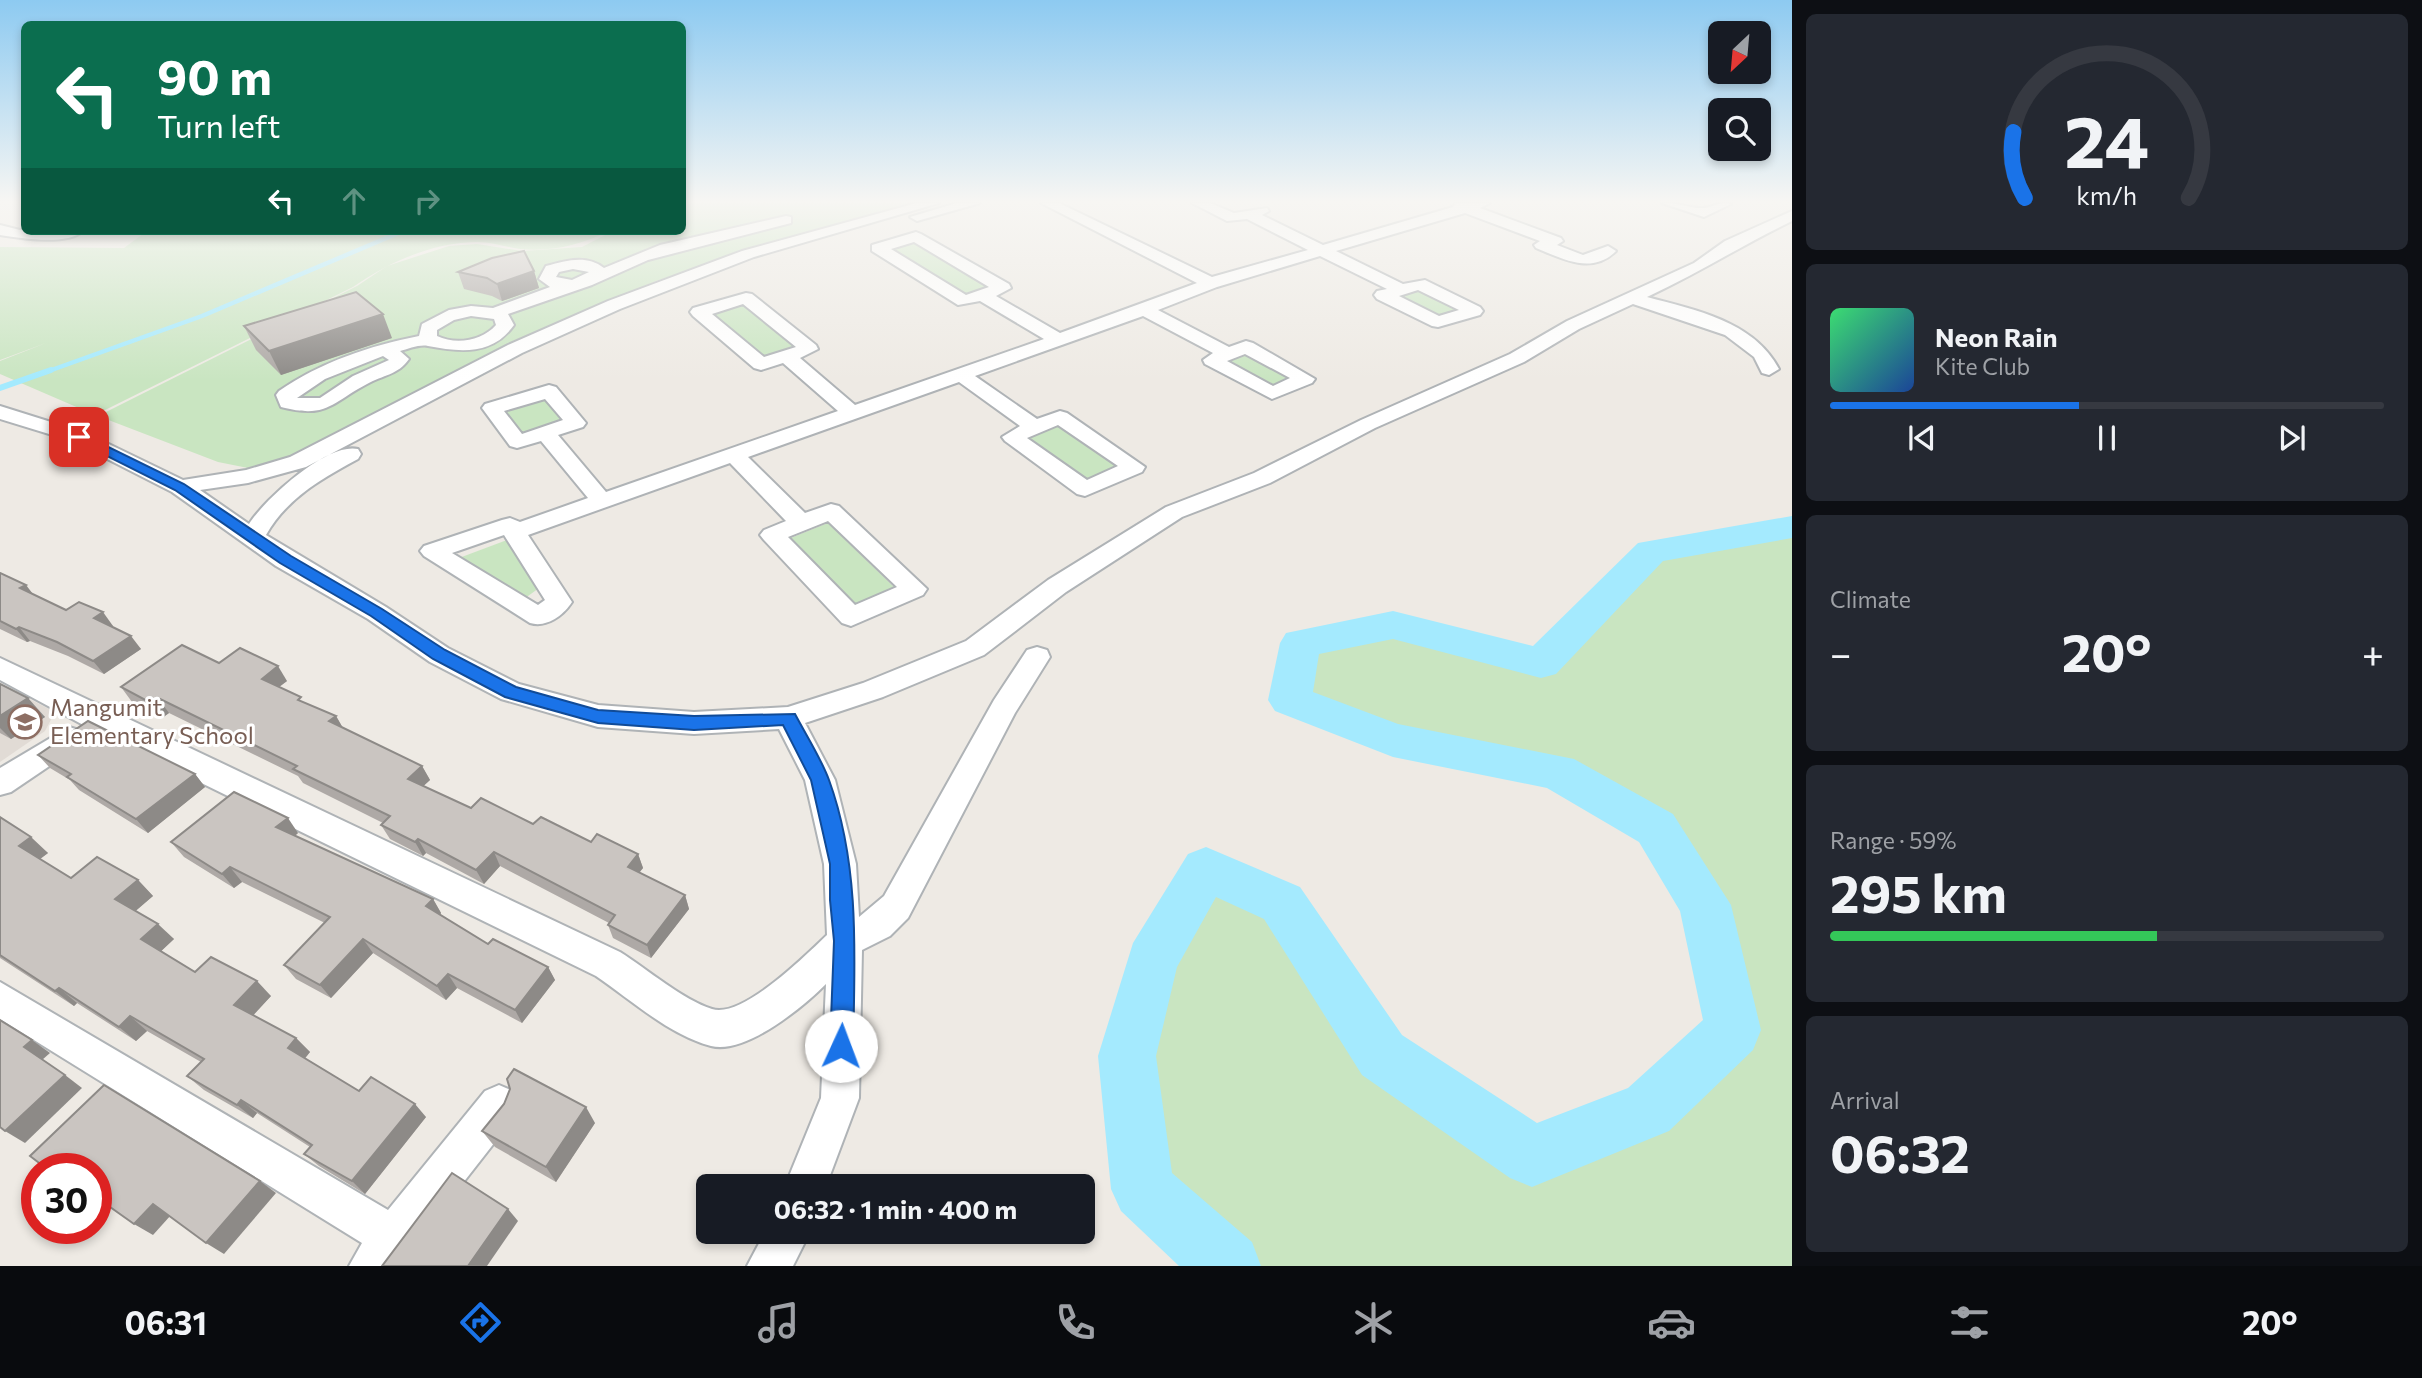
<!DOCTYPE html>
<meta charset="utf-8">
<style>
body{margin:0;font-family:Commissioner,sans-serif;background:#242831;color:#f1f3f6;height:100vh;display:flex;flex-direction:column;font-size:26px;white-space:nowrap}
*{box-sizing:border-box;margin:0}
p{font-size:23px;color:#9ea1a6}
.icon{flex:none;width:38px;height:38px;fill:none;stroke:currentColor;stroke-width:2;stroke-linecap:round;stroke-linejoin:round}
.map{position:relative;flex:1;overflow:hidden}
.side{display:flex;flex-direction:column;gap:14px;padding:14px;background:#0d0f14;width:630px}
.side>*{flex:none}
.banner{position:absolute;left:21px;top:21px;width:665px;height:214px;border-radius:10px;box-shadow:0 4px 10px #0003;background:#0b6e4f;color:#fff;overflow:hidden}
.needle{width:46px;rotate:206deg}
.buttons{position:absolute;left:1708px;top:21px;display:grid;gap:14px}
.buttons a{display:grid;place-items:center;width:63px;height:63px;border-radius:10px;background:#171b24;box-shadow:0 4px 10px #0003;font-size:35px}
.speed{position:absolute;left:21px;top:1153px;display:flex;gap:14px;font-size:35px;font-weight:700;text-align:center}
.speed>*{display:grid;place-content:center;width:91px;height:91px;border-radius:50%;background:#171b24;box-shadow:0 4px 10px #0003;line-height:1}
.speed .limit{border:10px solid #d22;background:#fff;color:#111}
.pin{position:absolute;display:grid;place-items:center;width:60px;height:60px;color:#fff;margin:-30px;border-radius:14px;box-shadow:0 4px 10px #0006}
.me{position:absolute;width:77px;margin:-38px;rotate:2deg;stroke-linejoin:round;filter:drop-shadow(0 0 5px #0008)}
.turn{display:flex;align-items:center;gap:24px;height:147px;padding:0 21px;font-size:32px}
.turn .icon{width:91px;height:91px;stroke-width:2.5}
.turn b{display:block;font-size:49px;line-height:60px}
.lanes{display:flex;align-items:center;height:66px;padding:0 21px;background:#0003;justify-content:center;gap:35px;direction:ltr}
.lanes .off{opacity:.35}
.big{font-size:52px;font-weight:700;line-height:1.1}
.side .card{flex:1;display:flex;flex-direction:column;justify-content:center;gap:10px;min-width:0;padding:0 24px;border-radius:10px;background:#242831}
.side .dial{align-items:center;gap:0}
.dial svg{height:182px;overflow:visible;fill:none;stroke:#363941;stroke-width:7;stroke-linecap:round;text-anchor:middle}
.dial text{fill:#f1f3f6;stroke:none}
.song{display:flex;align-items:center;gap:21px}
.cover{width:84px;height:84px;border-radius:10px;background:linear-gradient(135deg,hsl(140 70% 55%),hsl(220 70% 35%))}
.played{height:7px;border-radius:4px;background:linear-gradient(90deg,#1a73e8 45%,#363941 45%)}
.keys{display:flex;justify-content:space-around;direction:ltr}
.heat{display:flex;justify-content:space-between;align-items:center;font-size:38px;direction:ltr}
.charge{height:10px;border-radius:5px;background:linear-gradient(90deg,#34c759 59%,#363941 0)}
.trip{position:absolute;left:696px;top:1174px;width:399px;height:70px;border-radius:10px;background:#171b24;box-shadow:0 4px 10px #0003;font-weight:700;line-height:70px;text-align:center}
.menu{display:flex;height:112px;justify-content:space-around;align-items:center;background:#090b0e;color:#9ea1a6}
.menu .icon{width:49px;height:49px}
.menu .selected{color:#1a73e8}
.menu b{font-size:32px;color:#f1f3f6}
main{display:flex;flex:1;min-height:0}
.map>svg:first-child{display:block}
.education{fill:#e1dbd5}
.green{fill:#c9e5c1}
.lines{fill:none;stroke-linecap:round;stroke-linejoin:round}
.stream-far1{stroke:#a4eafe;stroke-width:4.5}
.stream{stroke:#a4eafe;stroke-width:6}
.river{fill:#a4eafe;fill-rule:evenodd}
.minor-casing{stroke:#afb3b6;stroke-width:4}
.minor{fill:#fff;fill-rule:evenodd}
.wall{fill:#aea9a6}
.shaded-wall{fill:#8d8a87}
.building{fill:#cac5c1;stroke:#8d8a87;stroke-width:2}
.route{fill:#1a73e8;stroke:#114b97;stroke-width:2}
.labels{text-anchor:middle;stroke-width:6;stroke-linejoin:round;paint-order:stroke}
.education-label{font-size:24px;fill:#785e54;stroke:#fff;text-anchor:start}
</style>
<main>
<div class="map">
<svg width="1792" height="1266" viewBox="0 0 1792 1266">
<rect width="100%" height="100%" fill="#eeeae4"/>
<!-- education -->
<polygon class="education" points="0,684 55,712 45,731 0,762"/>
<!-- green -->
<g class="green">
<polygon points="691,203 921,203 759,247 656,281 513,341 295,456 248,468 218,462 98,416 357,286 387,266 449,246 477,244 522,251 582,247 613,231 682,231 683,207"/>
<path d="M147 231H608C582 245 551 252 520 249 506 247 492 242 478 242 433 242 389 262 353 287L95 415 0 374V361L46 343 0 360V247L124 248Z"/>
<polygon points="915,239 998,287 965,298 885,249"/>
<polygon points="1419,286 1470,310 1438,321 1388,296"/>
<polygon points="741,303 800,347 764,359 707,313"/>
<polygon points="1245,350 1300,378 1272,391 1217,361"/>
<polygon points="544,396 567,422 521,437 499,410"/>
<polygon points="1058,423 1121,466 1084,481 1022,437"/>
<polygon points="828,523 895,588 853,607 788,539"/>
<polygon points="1792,527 1792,1266 1228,1266 1143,1189 1127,1056 1152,961 1206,869 1282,903 1382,1055 1532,1156 1648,1110 1733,1030 1705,905 1656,828 1558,772 1393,740 1290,700 1300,643 1393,625 1541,663 1651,551"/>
<polygon points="507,540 539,588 524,599 459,558"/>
</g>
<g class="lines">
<!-- stream-far1 -->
<polyline class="stream-far1" points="46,372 202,316 403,231"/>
<!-- stream -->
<polyline class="stream" points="0,388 51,370"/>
<!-- river -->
<polygon class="river" points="1792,516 1792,538 1663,561 1556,674 1541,678 1393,639 1319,654 1313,692 1398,724 1574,759 1673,814 1731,905 1761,1030 1753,1050 1669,1131 1532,1187 1510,1178 1362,1075 1264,919 1216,897 1177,967 1156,1056 1172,1173 1252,1242 1261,1266 1179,1266 1121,1211 1111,1189 1098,1056 1133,943 1188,854 1206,847 1300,887 1402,1035 1537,1123 1628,1088 1703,1020 1680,911 1639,842 1547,788 1393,757 1275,711 1268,700 1280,643 1286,633 1393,611 1533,646 1638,543"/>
<defs>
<g id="minor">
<path d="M917 203H939L754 257 620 309 522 353 306 467 248 483 200 490 249 524C265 499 327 442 358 449L361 454 358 459C321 479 287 498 266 535L386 607 448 648 519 684 598 705 694 712 788 707 863 683 966 641 1048 580 1166 507 1254 473 1361 420 1510 354 1567 321 1694 263 1725 241 1792 211V221C1742 245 1697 274 1647 297 1695 310 1754 321 1779 369L1769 375 1762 373 1754 357 1725 335 1633 304 1579 329 1524 362 1375 428 1270 483 1182 517 1066 592 984 655 883 697 805 723 835 780 856 864 859 917 884 896 994 700 1027 650 1037 647 1047 650 1050 657 1015 713 908 918 890 936 862 950 859 1098 826 1186H785L821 1098 826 984C803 1007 745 1055 711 1046 669 1035 630 999 596 976L87 727 0 680V658L620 952C647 969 683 1000 712 1009 742 1019 806 955 827 935L824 864 805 780 779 729 694 734 598 727 501 699 430 662 368 619 276 566 172 492 72 441 0 419V406L86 433 183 480 246 470 290 457 508 345 608 301 742 251Z"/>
<polygon points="957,203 980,203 917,221 910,217"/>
<path d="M1041 203H1059L1212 277 1308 250 1247 219 1227 221 1192 203H1210L1234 213 1267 208 1269 211 1262 215 1323 245 1453 207 1455 203H1490L1480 208 1561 238 1563 241 1557 245 1583 255 1608 246 1616 251C1592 275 1563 259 1536 248L1534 245 1540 241 1465 213 1336 251 1403 284 1425 280 1480 307 1483 311 1480 315 1438 327 1432 326 1377 299 1374 295 1377 291 1387 289 1320 256 1217 287 1158 310 1229 347 1246 341 1253 343 1315 379 1312 383 1272 399 1205 364 1203 360 1213 353 1143 316 975 376 1037 419 1060 411 1067 413 1145 467 1142 472 1085 496 1077 494 1005 441 1002 437 1020 426 959 382 748 457 805 513 831 504 839 506 927 589 923 595 851 626 842 623 764 540 760 535 764 530 786 521 730 463 528 535 572 602C563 616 546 628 530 623L424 556 420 551 424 546 502 520 510 518 520 522 588 498 541 441 517 448 510 446 482 408 485 404 549 385 556 387 586 423 583 427 558 435 606 492 838 411 783 363 761 370 754 368 693 316 690 312 693 308 746 293 752 294 816 345 818 349 800 358 855 405 1044 339 980 301 958 305 872 251V245L916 232 921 234 1009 284 1011 288 996 296 1060 333 1197 283ZM914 242 989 287 966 295 891 249ZM1418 290 1459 310 1439 316 1399 296ZM743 304 796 347 764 357 712 314ZM1245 354 1290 378 1273 386 1227 361ZM545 399 563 420 522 434 504 411ZM1058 425 1118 466 1087 480 1027 438ZM828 521 897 587 855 605 788 537ZM504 535 545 600 538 605 452 553Z"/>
<path d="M1662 203C1676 202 1694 209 1703 208 1714 207 1720 201 1731 204L1704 217Z"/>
<path d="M786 216 791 217V223L648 260 592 285 508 314 514 325C492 356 460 352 428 346 420 344 408 349 400 351L409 359C398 375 383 375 367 384 331 403 327 419 281 407L276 395 279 391C321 362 369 346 419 336L422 324 449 310 471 306 493 308 550 287 539 279 546 266C566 261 586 254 604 268L660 245ZM573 269 589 272 572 280 556 277 559 272ZM471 316 494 319 496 325C482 341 456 345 437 336V330L454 320ZM383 356 389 360 353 376 320 398H297L325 379Z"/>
<path d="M0 225 24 231H83C67 246 20 238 0 235Z"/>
<polygon points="69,727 79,730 84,738 79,746 11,792 0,795 0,768"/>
<polygon points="0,982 388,1210 485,1091 499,1085 513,1091 519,1105 513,1119 398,1266 349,1266 362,1243 0,1019"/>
<polygon points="765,1232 810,1232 793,1266 747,1266"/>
</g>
</defs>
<!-- minor casing -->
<use href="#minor" class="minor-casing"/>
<!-- minor -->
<use href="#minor" class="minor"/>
</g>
<!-- wall -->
<g class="wall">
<polygon points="534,271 539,288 502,301 492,296 464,289 458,272"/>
<polygon points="244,326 392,338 281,375 256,350"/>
<polygon points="0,573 34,595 66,610 113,626 112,626 141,649 104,674 68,656 30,641 27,642 0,629"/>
<polygon points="219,663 287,681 279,687 304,703 336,716 343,728 422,766 430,780 423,786 471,808 533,824 591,842 638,854 643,868 639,872 685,895 689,909 651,958 613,938 608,925 609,923 500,866 484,884 426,853 423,856 390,839 381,825 383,823 303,783 298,776 169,713 162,718 132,702 121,687"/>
<polygon points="0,684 45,717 11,739 0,733"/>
<polygon points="38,755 195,774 205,787 148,833 79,790 70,780 50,768"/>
<polygon points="0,817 48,853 40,859 71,878 138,880 153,896 135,911 174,939 161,951 195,972 271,996 253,1015 296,1038 310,1052 305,1058 359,1091 426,1117 365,1194 319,1166 304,1154 310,1147 257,1113 253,1118 204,1090 187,1076 201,1062 147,1031 136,1041 77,1003 74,1006 0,958"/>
<polygon points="298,833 295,836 433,899 441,913 440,915 488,944 548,967 555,980 522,1023 457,988 446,1000 373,953 331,998 296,979 284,965 325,923 242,882 234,888 184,857 171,842"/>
<polygon points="595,1123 556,1182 495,1147 482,1131"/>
</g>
<!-- shaded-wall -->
<g class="shaded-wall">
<polygon points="534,271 539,288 502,301 497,284"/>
<polygon points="383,314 392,338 281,375 269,351"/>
<polygon points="26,585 36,598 20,588"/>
<polygon points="103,612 113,626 104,631 94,618"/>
<polygon points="19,627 30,641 27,642 16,629"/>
<polygon points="131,636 141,649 104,674 93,661"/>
<polygon points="278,666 287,681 271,693 262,679"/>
<polygon points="28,698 45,717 11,739 0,728 0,716"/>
<polygon points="158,698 169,713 162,718 151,703"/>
<polygon points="336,716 344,730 329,721"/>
<polygon points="422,766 430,780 416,793 408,779"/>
<polygon points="195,774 205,787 148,833 136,819"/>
<polygon points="288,818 298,833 287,842 276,827"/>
<polygon points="31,837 48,853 36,862 19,846"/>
<polygon points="418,839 426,853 423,856 415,842"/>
<polygon points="494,852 500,866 484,884 476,870"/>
<polygon points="638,854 643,868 633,881 628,867"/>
<polygon points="230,867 242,882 234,888 222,874"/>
<polygon points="138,880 153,896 131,915 115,899"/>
<polygon points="685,895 689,909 651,958 647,945"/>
<polygon points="433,899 441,913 435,921 426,906"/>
<polygon points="158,924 174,939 157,955 141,939"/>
<polygon points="363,939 373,953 331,998 320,985"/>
<polygon points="548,967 555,980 522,1023 515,1010"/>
<polygon points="448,974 457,988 446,1000 437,986"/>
<polygon points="257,981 271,996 249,1020 234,1005"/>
<polygon points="59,988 77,1003 74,1006 55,991"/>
<polygon points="130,1016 147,1031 136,1041 119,1027"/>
<polygon points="296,1038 310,1052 302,1062 288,1048"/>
<polygon points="32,1040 50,1053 42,1060 24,1047"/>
<polygon points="65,1075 82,1088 25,1143 5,1131"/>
<polygon points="241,1100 257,1113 253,1118 237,1105"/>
<polygon points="415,1104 426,1117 365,1194 352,1181"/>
<polygon points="586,1107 595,1123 556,1182 546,1167"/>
<polygon points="260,1181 276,1193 224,1254 206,1243"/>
<polygon points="153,1204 171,1215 153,1235 134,1224"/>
<polygon points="508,1209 518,1221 487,1266 468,1266"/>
</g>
<!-- building -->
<g class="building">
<polygon points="524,251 534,271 497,284 487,278 458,272 492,258"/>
<polygon points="356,292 383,314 269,351 244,326"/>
<polygon points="0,573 26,585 20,588 66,610 79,602 103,612 94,618 131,636 93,661 57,642 19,627 16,629 0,621"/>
<polygon points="182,645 219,663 240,648 278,666 262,679 301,697 298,700 336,716 329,721 422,766 408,779 471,808 481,798 533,824 541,817 591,842 597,834 638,854 628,867 685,895 647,945 608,925 615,915 494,852 476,870 418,839 415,842 381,825 390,816 293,769 297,766 158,698 151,703 121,687"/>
<polygon points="0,684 28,698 0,716"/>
<polygon points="88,721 195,774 136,819 67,777 71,774 38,755"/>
<polygon points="234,792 288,818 276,827 433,899 426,906 488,944 493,939 548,967 515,1010 448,974 437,986 363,939 320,985 284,965 330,917 230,867 222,874 171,842"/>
<polygon points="0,817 31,837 19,846 71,878 97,857 138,880 115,899 158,924 141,939 195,972 211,957 257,981 234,1005 296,1038 288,1048 359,1091 371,1077 415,1104 352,1181 304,1154 312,1145 241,1100 237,1105 187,1076 204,1059 130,1016 119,1027 59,988 55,991 0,955"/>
<polygon points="0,1020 32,1040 24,1047 65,1075 5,1131 0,1127"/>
<polygon points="514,1069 586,1107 546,1167 482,1131 504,1104 510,1089 507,1079"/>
<polygon points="104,1085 260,1181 206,1243 153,1204 134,1224 96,1197 96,1169 47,1169 30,1156"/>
<polygon points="452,1173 508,1209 468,1266 382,1266"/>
</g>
<!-- sky -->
<linearGradient id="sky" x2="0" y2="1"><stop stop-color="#8dcaf1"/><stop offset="0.53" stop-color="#f7f6f3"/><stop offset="1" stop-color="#f7f6f3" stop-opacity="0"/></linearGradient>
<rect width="1792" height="380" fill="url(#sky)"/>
<!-- route -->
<path class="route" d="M75 435H84L184 484 291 556 382 609 445 650 516 687 598 710 694 716 795 714C806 735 821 758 829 780 860 865 855 957 853 1046L849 1054 841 1057 833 1054 830 1046 834 941 830 900V864L811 780 783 725 694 730 598 723 505 697 433 659 371 616 280 563 175 490 75 440Z"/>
<!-- icons -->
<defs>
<symbol id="school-ring" viewBox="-11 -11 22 22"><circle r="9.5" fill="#fff" stroke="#8d6e63" stroke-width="1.5"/><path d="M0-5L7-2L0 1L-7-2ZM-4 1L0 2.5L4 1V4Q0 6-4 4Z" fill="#8d6e63"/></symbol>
</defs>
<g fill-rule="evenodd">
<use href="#school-ring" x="6" y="703" width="38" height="38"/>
</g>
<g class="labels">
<!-- education labels -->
<g class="education-label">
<text x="50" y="716">Mangumit<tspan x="50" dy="28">Elementary School</tspan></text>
</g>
</g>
</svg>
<div class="buttons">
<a><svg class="needle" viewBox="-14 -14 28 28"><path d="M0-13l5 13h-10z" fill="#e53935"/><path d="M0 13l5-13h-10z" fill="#9ea1a6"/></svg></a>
<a><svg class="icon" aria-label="search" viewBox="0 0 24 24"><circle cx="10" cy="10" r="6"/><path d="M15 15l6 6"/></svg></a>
</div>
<div class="speed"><div class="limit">30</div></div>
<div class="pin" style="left:79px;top:437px;background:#d93025"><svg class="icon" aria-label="arrive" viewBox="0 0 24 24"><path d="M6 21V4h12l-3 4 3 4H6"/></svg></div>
<svg class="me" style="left:841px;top:1046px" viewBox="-20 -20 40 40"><circle r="19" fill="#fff"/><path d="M0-13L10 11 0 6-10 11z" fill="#1a73e8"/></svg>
<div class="trip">06:32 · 1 min · 400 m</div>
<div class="banner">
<div class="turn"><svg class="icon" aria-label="left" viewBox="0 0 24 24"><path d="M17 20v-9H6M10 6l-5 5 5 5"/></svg><div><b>90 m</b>Turn left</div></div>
<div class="lanes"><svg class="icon" aria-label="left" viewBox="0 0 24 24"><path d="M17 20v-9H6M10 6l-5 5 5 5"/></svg><svg class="icon off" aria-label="ahead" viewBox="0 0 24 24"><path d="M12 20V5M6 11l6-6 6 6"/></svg><svg class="icon off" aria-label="right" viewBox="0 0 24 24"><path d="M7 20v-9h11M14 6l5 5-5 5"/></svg></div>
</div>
</div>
<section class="side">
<div class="card dial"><svg viewBox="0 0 100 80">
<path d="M14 69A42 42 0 1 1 86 69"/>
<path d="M14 69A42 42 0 0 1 9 40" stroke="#1a73e8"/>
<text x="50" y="56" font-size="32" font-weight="700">24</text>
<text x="50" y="72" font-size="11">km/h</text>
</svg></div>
<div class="card">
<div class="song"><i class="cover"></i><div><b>Neon Rain</b><p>Kite Club</p></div></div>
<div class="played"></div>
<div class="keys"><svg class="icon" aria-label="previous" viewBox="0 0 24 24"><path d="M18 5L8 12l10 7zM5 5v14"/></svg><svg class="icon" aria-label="pause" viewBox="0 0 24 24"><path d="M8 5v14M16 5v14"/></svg><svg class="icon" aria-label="next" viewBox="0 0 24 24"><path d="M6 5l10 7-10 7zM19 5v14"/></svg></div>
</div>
<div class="card"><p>Climate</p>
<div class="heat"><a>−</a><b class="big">20°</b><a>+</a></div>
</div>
<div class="card"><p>Range · 59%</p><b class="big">295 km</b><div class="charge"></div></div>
<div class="card"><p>Arrival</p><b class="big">06:32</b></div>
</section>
</main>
<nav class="menu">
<b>06:31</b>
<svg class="icon selected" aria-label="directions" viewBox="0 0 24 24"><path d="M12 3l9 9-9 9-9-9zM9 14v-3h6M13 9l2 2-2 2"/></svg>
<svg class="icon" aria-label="music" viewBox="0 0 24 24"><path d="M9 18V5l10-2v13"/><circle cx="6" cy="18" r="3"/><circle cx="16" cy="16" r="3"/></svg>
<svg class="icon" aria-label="phone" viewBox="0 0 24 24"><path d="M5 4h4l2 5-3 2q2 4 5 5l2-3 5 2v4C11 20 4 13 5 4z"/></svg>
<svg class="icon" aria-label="climate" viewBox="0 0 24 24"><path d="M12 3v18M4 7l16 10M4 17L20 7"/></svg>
<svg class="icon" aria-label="car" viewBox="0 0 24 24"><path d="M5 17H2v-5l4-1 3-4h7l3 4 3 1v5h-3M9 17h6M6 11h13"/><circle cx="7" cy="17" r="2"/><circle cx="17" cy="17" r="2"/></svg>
<svg class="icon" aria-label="filters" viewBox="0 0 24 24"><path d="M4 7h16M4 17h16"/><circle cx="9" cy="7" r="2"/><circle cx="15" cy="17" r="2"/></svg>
<b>20°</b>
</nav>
